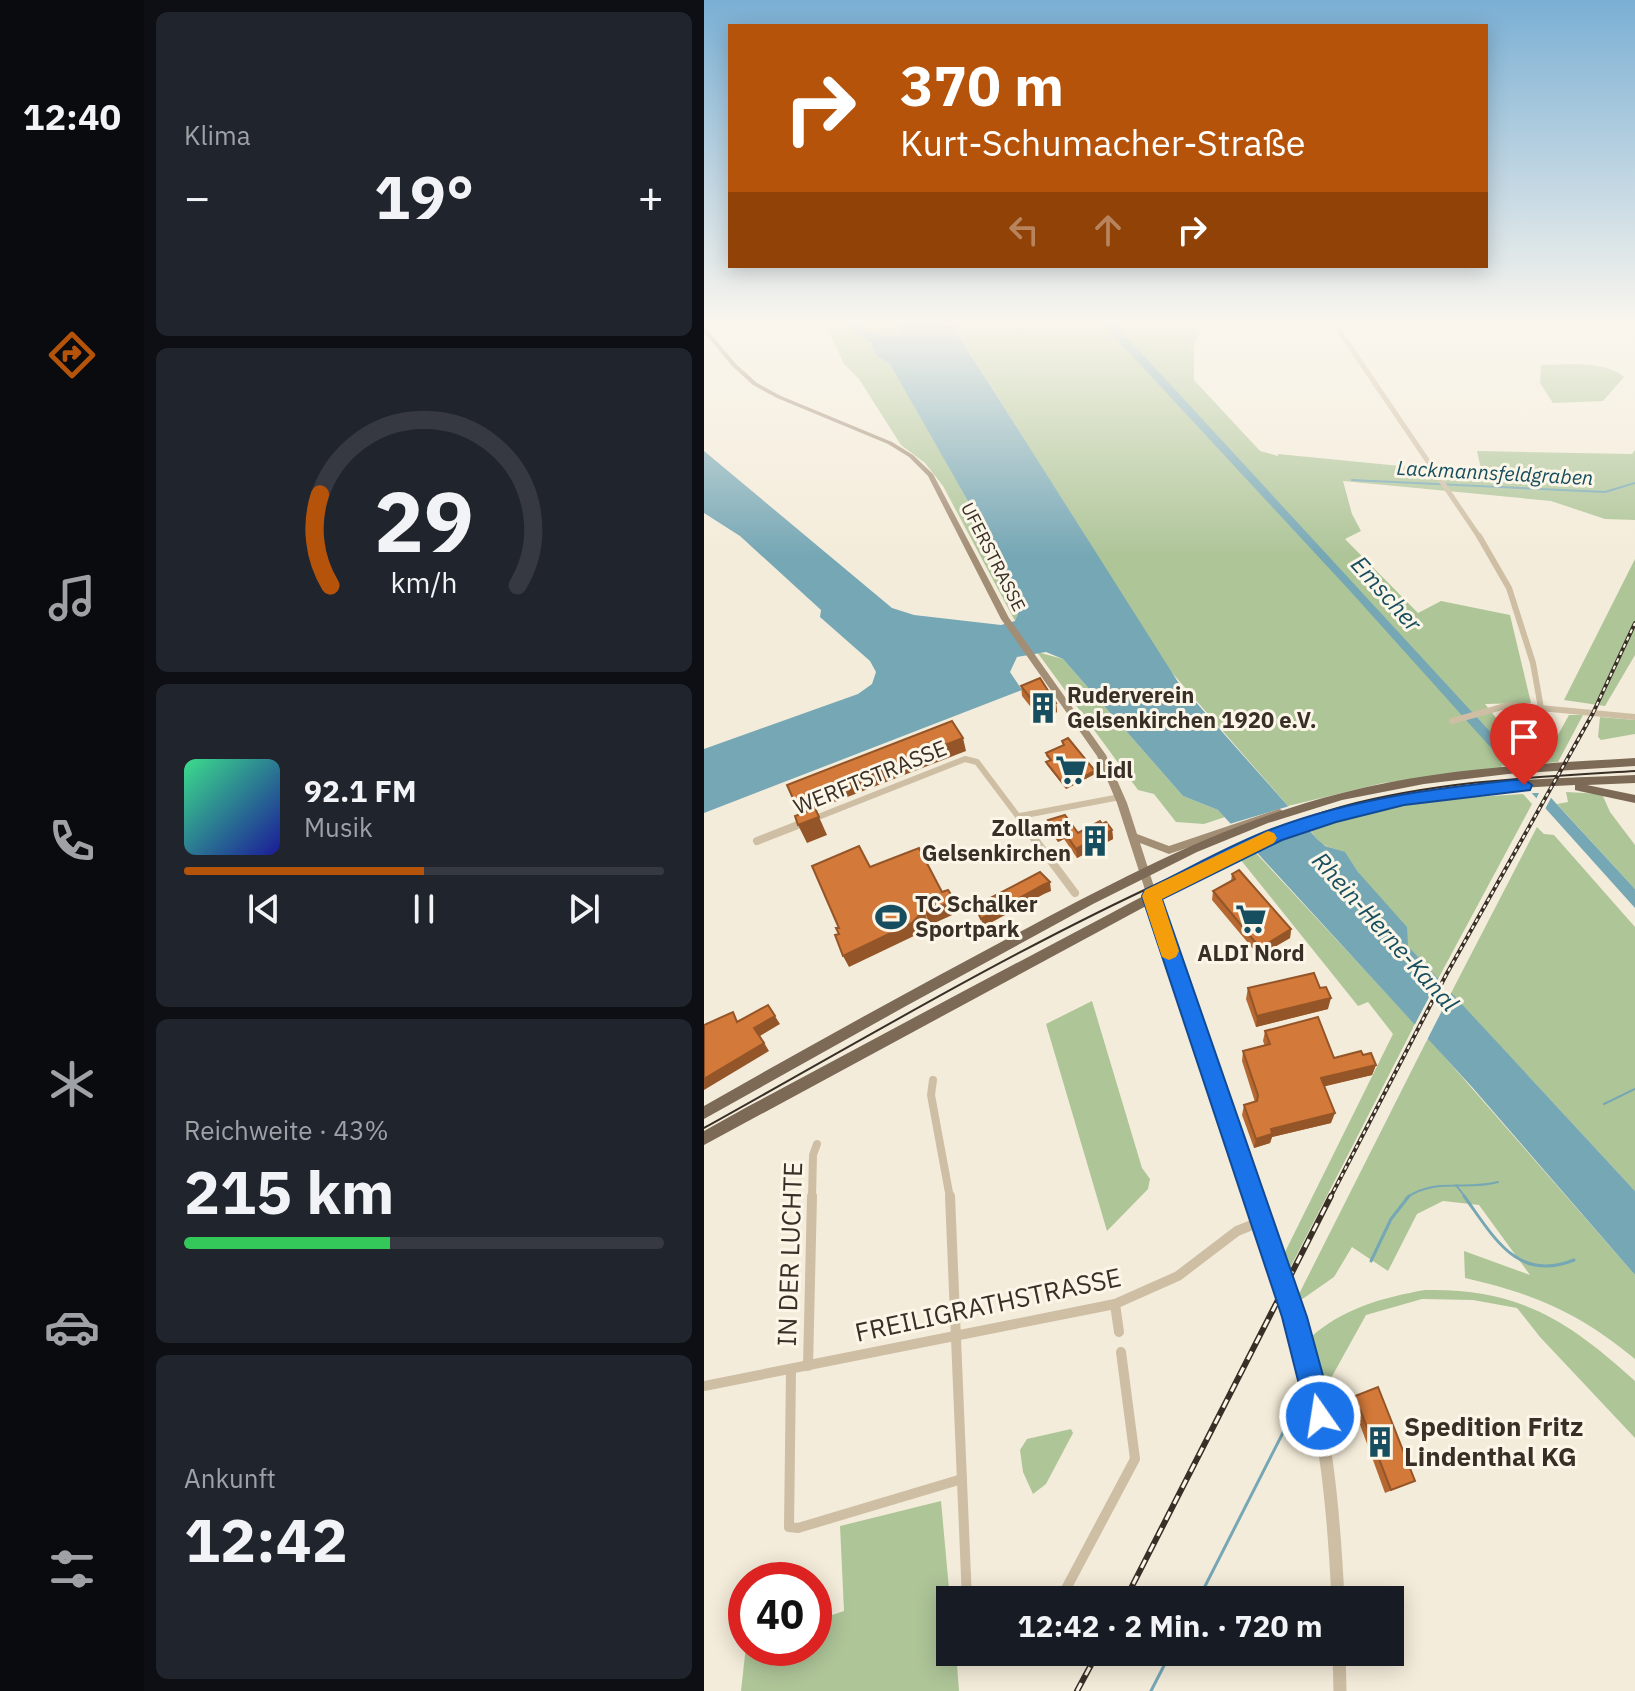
<!DOCTYPE html>
<html lang="de">
<meta charset="utf-8">
<style>
body{margin:0;font-family:"IBM Plex Sans",sans-serif;background:#20242c;color:#f1f3f6;height:100vh;display:flex;flex-direction:column;font-size:30px;white-space:nowrap}
*{box-sizing:border-box;margin:0}
p{font-size:26px;color:#9ea1a6}
.icon{flex:none;width:44px;height:44px;fill:none;stroke:currentColor;stroke-width:2;stroke-linecap:round;stroke-linejoin:round}
.map{position:relative;flex:1;overflow:hidden}
.drawer{display:flex;flex-direction:column;gap:12px;padding:12px;background:#0d0f14;width:560px}
.drawer>*{flex:none}
.banner{position:absolute;left:24px;top:24px;width:760px;height:244px;border-radius:0px;box-shadow:0 4px 20px #0003;background:#b45309;color:#fff;overflow:hidden}
.speed{position:absolute;left:24px;top:1562px;display:flex;gap:16px;font-size:40px;font-weight:700;text-align:center}
.speed>*{display:grid;place-content:center;width:104px;height:104px;border-radius:50%;background:#171b24;box-shadow:0 4px 20px #0003;line-height:1}
.speed .limit{border:12px solid #d22;background:#fff;color:#111}
.pin{position:absolute;display:grid;place-items:center;width:68px;height:68px;color:#fff;margin:-82px -34px;border-radius:50% 50% 50% 0;rotate:-45deg;box-shadow:0 0 8px #0007}
.pin .icon{rotate:45deg}
.me{position:absolute;width:88px;margin:-44px;rotate:347deg;stroke-linejoin:round;filter:drop-shadow(0 0 6px #0008)}
.turn{display:flex;align-items:center;gap:28px;height:168px;padding:0 40px;font-size:36px}
.turn .icon{width:104px;height:104px;stroke-width:2.5}
.turn b{display:block;font-size:56px;line-height:68px}
.lanes{display:flex;align-items:center;height:76px;padding:0 40px;background:#0003;justify-content:center;gap:40px;direction:ltr}
.lanes .off{opacity:.35}
.big{font-size:60px;font-weight:700;line-height:1.1}
.drawer .tile{flex:1;display:flex;flex-direction:column;justify-content:center;gap:12px;min-width:0;padding:0 28px;border-radius:12px;background:#20242c}
.drawer .dial{align-items:center;gap:0}
.dial svg{height:208px;overflow:visible;fill:none;stroke:#363941;stroke-width:7;stroke-linecap:round;text-anchor:middle}
.dial text{fill:#f1f3f6;stroke:none}
.song{display:flex;align-items:center;gap:24px}
.cover{width:96px;height:96px;border-radius:12px;background:linear-gradient(135deg,hsl(150 70% 55%),hsl(240 70% 35%))}
.played{height:8px;border-radius:4px;background:linear-gradient(90deg,#b45309 50%,#363941 50%)}
.keys{display:flex;justify-content:space-around;direction:ltr}
.heat{display:flex;justify-content:space-between;align-items:center;font-size:44px;direction:ltr}
.charge{height:12px;border-radius:6px;background:linear-gradient(90deg,#34c759 43%,#363941 0)}
.trip{position:absolute;left:232px;top:1586px;width:468px;height:80px;border-radius:0px;background:#171b24;box-shadow:0 4px 20px #0003;font-weight:700;line-height:80px;text-align:center}
main{display:flex;flex:1;min-height:0}
.tab-bar{display:flex;flex-direction:column;width:144px;justify-content:space-around;align-items:center;background:#090b0e;color:#9ea1a6}
.tab-bar .icon{width:56px;height:56px}
.tab-bar .selected{color:#b45309}
.tab-bar b{font-size:36px;color:#f1f3f6}
.map>svg:first-child{display:block}
.green{fill:#aec598}
.water{fill:#76a7b5}
.pier{fill:#f4ecda}
.lines{fill:none;stroke-linecap:round;stroke-linejoin:round}
.stream-far1{stroke:#76a7b5;stroke-width:2}
.stream{stroke:#76a7b5;stroke-width:3}
.minor-far3{stroke:#cebea4;stroke-width:5}
.minor-far2{stroke:#cebea4;stroke-width:6}
.minor-far1{stroke:#cebea4;stroke-width:8}
.minor{stroke:#cebea4;stroke-width:10}
.tertiary-far1{stroke:#cebea4;stroke-width:10}
.tertiary{stroke:#cebea4;stroke-width:13}
.secondary{fill:#a28d75;fill-rule:evenodd}
.primary{fill:#7c6956;fill-rule:evenodd}
.tram{stroke:#392f27;stroke-width:2}
.rail-far1-casing{stroke:#392f27;stroke-width:4}
.rail-casing{stroke:#392f27;stroke-width:6}
.rail-far1{stroke:#fbf6e7;stroke-width:2;stroke-dasharray:4;stroke-linecap:butt}
.rail{stroke:#fbf6e7;stroke-width:3;stroke-dasharray:9;stroke-linecap:butt}
.wall{fill:#b56831}
.shaded-wall{fill:#945528}
.building{fill:#d37939;stroke:#945528;stroke-width:2}
.route{fill:#1a73e8;stroke:#114b97;stroke-width:2}
.slow{fill:#f59e0b}
.labels{text-anchor:middle;stroke-width:6;stroke-linejoin:round;paint-order:stroke}
.far-street-label{font-size:18px;fill:#392f27;stroke:#fbf6e7}
.far-water-label{font-size:20px;font-style:italic;fill:#174e5f;stroke:#fbf6e7}
.poi-label{font-size:22px;font-weight:bold;fill:#392f27;stroke:#fbf6e7;text-anchor:start}
.street-label{font-size:22px;fill:#392f27;stroke:#fbf6e7}
.water-label{font-size:24px;font-style:italic;fill:#174e5f;stroke:#fbf6e7}
.near-street-label{font-size:26px;fill:#392f27;stroke:#fbf6e7}
.near-poi-label{font-size:26px;font-weight:bold;fill:#392f27;stroke:#fbf6e7;text-anchor:start}
</style>
<main>
<nav class="tab-bar">
<b>12:40</b>
<svg class="icon selected" aria-label="directions" viewBox="0 0 24 24"><path d="M12 3l9 9-9 9-9-9zM9 14v-3h6M13 9l2 2-2 2"/></svg>
<svg class="icon" aria-label="music" viewBox="0 0 24 24"><path d="M9 18V5l10-2v13"/><circle cx="6" cy="18" r="3"/><circle cx="16" cy="16" r="3"/></svg>
<svg class="icon" aria-label="phone" viewBox="0 0 24 24"><path d="M5 4h4l2 5-3 2q2 4 5 5l2-3 5 2v4C11 20 4 13 5 4z"/></svg>
<svg class="icon" aria-label="climate" viewBox="0 0 24 24"><path d="M12 3v18M4 7l16 10M4 17L20 7"/></svg>
<svg class="icon" aria-label="car" viewBox="0 0 24 24"><path d="M5 17H2v-5l4-1 3-4h7l3 4 3 1v5h-3M9 17h6M6 11h13"/><circle cx="7" cy="17" r="2"/><circle cx="17" cy="17" r="2"/></svg>
<svg class="icon" aria-label="filters" viewBox="0 0 24 24"><path d="M4 7h16M4 17h16"/><circle cx="9" cy="7" r="2"/><circle cx="15" cy="17" r="2"/></svg>
</nav>
<section class="drawer">
<div class="tile"><p>Klima</p>
<div class="heat"><a>−</a><b class="big">19°</b><a>+</a></div>
</div>
<div class="tile dial"><svg viewBox="0 0 100 80">
<path d="M14 69A42 42 0 1 1 86 69"/>
<path d="M14 69A42 42 0 0 1 10 34" stroke="#b45309"/>
<text x="50" y="56" font-size="32" font-weight="700">29</text>
<text x="50" y="72" font-size="11">km/h</text>
</svg></div>
<div class="tile">
<div class="song"><i class="cover"></i><div><b>92.1 FM</b><p>Musik</p></div></div>
<div class="played"></div>
<div class="keys"><svg class="icon" aria-label="previous" viewBox="0 0 24 24"><path d="M18 5L8 12l10 7zM5 5v14"/></svg><svg class="icon" aria-label="pause" viewBox="0 0 24 24"><path d="M8 5v14M16 5v14"/></svg><svg class="icon" aria-label="next" viewBox="0 0 24 24"><path d="M6 5l10 7-10 7zM19 5v14"/></svg></div>
</div>
<div class="tile"><p>Reichweite · 43%</p><b class="big">215 km</b><div class="charge"></div></div>
<div class="tile"><p>Ankunft</p><b class="big">12:42</b></div>
</section>
<div class="map">
<svg width="931" height="1691" viewBox="0 0 931 1691">
<rect width="100%" height="100%" fill="#f4ecda"/>
<!-- green -->
<g class="green">
<path d="M119 320H142C148 332 159 334 167 343 176 354 172 356 186 363L290 547 317 606 311 621 239 486 221 463 197 445 155 379 140 364Z"/>
<path d="M152 320H196L195 334C179 337 158 333 152 320Z"/>
<polygon points="241,320 500,320 490,347 490,380 556,451 574,456 574,454 778,474 773,451 928,454 931,450 931,520 901,519 847,501 639,481 648,514 657,531 641,539 714,613 737,601 806,615 827,703 781,704 829,765 679,783 584,806 463,667 263,348"/>
<path d="M837 365C861 365 901 360 920 377L899 401 849 403 836 383Z"/>
<polygon points="931,559 931,655 901,706 860,700"/>
<polygon points="333,652 359,659 479,796 514,810 521,817 500,824 472,822 450,794 434,790"/>
<polygon points="865,715 879,715 854,762 842,763 840,760"/>
<polygon points="896,717 931,720 931,734 897,740 894,737"/>
<polygon points="862,792 898,794 906,812 931,845 931,889 853,804 864,802"/>
<polygon points="819,794 828,804 734,979 704,946 641,853 617,844 606,830 669,810 740,799"/>
<polygon points="833,827 840,834 850,835 931,927 931,1191 747,993"/>
<polygon points="551,852 711,1024 586,1268 581,1252 689,1034 664,1002 654,1006 536,859"/>
<polygon points="388,1001 438,1168 446,1179 444,1189 403,1231 342,1024"/>
<path d="M724 1038 931 1275V1359C875 1313 831 1294 761 1278L760 1251 826 1275 775 1205 739 1201 713 1214 684 1271 648 1247 630 1277 597 1300 595 1294Z"/>
<path d="M721 1290C814 1288 864 1320 931 1381V1438L836 1337 813 1308 769 1300 718 1299 662 1315 621 1389 606 1338C637 1309 680 1297 721 1290Z"/>
<polygon points="367,1429 369,1433 342,1484 329,1494 319,1472 316,1450 323,1439"/>
<polygon points="237,1501 246,1600 246,1652 252,1652 255,1691 37,1691 42,1646 110,1648 110,1621 140,1611 136,1526"/>
</g>
<!-- water -->
<g class="water">
<path d="M142 320H149C162 333 177 337 195 334L196 320H241L248 325 474 682 614 840 621 846 641 852 654 872 703 927 704 946 931 1191V1275L768 1087 514 810 479 796 359 659 342 652 313 657 306 672 318 690 0 813V749L154 694 168 684 172 672 166 661 116 617 117 610 36 536 0 513V451L188 608 210 615 297 625 311 621 317 606 290 547 186 364 173 356 167 343 148 330Z"/>
<polygon points="395,320 407,320 931,889 931,908 647,592"/>
</g>
<!-- pier -->
<g class="pier">
<polygon points="822,764 849,794 839,813 830,803 835,793 821,793 797,766"/>
<polygon points="589,805 609,828 547,853 522,825"/>
<polygon points="736,976 749,989 722,1042 709,1028"/>
</g>
<g class="lines">
<!-- stream-far1 -->
<g class="stream-far1">
<polyline points="648,480 901,492 931,483"/>
<polyline points="900,1104 931,1089"/>
<polyline points="752,1185 762,1198"/>
<path d="M702 1198C731 1177 762 1191 794 1182"/>
</g>
<!-- stream -->
<g class="stream">
<path d="M760 1196C790 1237 813 1283 870 1260"/>
<polyline points="667,1261 687,1219 705,1196"/>
<polyline points="494,1600 591,1409"/>
<polyline points="447,1691 467,1652"/>
</g>
<!-- minor-far3 -->
<polyline class="minor-far3" points="628,320 776,538"/>
<!-- minor-far2 -->
<g class="minor-far2">
<polyline points="775,536 805,588 829,663 837,708"/>
<polyline points="748,721 805,705 931,717"/>
<polyline points="316,816 416,797"/>
<polyline points="99,823 261,759 273,762 319,823"/>
</g>
<!-- minor-far1 -->
<g class="minor-far1">
<polyline points="317,821 371,893"/>
<polyline points="53,841 104,821"/>
<polyline points="229,1080 227,1095 246,1198"/>
<polyline points="108,1198 109,1155 113,1144"/>
</g>
<!-- minor -->
<g class="minor">
<polyline points="246,1196 263,1600"/>
<polyline points="411,1304 415,1332"/>
<polyline points="104,1366 108,1196"/>
<polyline points="87,1370 85,1527 94,1528 258,1479"/>
<polyline points="0,1386 411,1304 474,1276 533,1231 558,1221"/>
<polyline points="356,1600 431,1459 417,1352"/>
</g>
<!-- tertiary-far1 -->
<polyline class="tertiary-far1" points="448,896 550,1198"/>
<!-- tertiary -->
<g class="tertiary">
<path d="M549 1196C566 1246 587 1296 600 1347 622 1430 630 1514 634 1600"/>
<polyline points="635,1652 636,1691"/>
</g>
<!-- secondary -->
<polygon class="secondary" points="0,326 32,364 53,383 77,396 188,442 209,455 229,474 305,618 402,755 423,803 433,834 465,846 575,809 578,810 580,813 578,816 465,854 436,843 453,896 452,899 448,900 444,899 413,803 393,756 297,619 224,476 205,457 184,444 73,398 49,385 28,366 0,332"/>
<!-- primary -->
<g class="primary">
<path d="M931 758V766L804 774 720 784 638 800 564 823 493 852 389 904 202 1006 0 1119V1106C103 1047 207 990 312 934 417 878 522 822 638 793 733 768 833 764 931 758Z"/>
<path d="M931 775V783L883 785 931 795V803L875 791 871 790V785C800 788 727 793 658 812 587 832 521 865 455 899L0 1145V1131L43 1107C155 1047 267 987 379 928 470 880 561 829 661 803 749 780 841 779 931 775Z"/>
</g>
<!-- tram -->
<path class="tram" d="M0 1128C153 1043 305 952 464 879 521 852 576 824 637 807 733 781 833 777 931 771"/>
<defs>
<polyline id="rail-far1" points="626,1198 742,975 889,713 931,623"/>
<g id="rail">
<polyline points="421,1600 627,1196"/>
<polyline points="373,1691 394,1652"/>
</g>
</defs>
<!-- rail-far1 casing -->
<use href="#rail-far1" class="rail-far1-casing"/>
<!-- rail casing -->
<use href="#rail" class="rail-casing"/>
<!-- rail-far1 -->
<use href="#rail-far1" class="rail-far1"/>
<!-- rail -->
<use href="#rail" class="rail"/>
</g>
<!-- wall -->
<g class="wall">
<polygon points="317,686 352,703 353,712 337,720 318,696"/>
<polygon points="358,741 391,774 362,789 343,765 342,762 346,760 342,756 342,753 359,745"/>
<polygon points="344,820 374,833 398,824 408,830 409,839 373,858 360,839 354,842 345,830"/>
<polygon points="528,874 587,929 586,938 555,956 508,900 509,891 527,881"/>
<polygon points="544,988 624,1009 552,1027 542,999"/>
<polygon points="561,1031 630,1058 659,1055 672,1065 668,1075 620,1086 627,1123 568,1137 566,1143 550,1148 538,1115 540,1105 551,1102 538,1061 539,1051 561,1046 559,1041"/>
<polygon points="651,1396 711,1481 681,1493 647,1400"/>
</g>
<!-- shaded-wall -->
<g class="shaded-wall">
<polygon points="352,703 353,712 337,720 336,710"/>
<polygon points="259,738 262,751 97,815 91,803"/>
<polygon points="391,771 391,774 362,789 361,786"/>
<polygon points="115,817 123,835 103,843 94,825"/>
<polygon points="359,830 360,839 354,842 353,833"/>
<polygon points="408,830 409,839 373,858 372,849"/>
<polygon points="346,882 347,891 340,894 279,927 277,919 339,885"/>
<polygon points="251,900 255,912 226,925 221,913"/>
<polygon points="220,910 224,922 212,935 145,967 139,956"/>
<polygon points="587,929 586,938 555,956 556,948"/>
<polygon points="627,998 624,1009 552,1027 553,1016"/>
<polygon points="64,1005 76,1024 56,1036 65,1051 0,1090 0,1079 50,1028"/>
<polygon points="672,1065 668,1075 614,1088 617,1078"/>
<polygon points="631,1113 627,1123 568,1137 566,1143 550,1148 552,1139 567,1129"/>
</g>
<!-- building -->
<g class="building">
<polygon points="336,678 352,703 336,710 317,686"/>
<polygon points="248,721 259,738 91,803 83,785"/>
<polygon points="364,738 391,771 361,786 342,762 347,760 342,753 360,745 358,741"/>
<polygon points="111,808 115,817 94,825 91,816"/>
<polygon points="361,815 374,833 396,821 398,824 402,822 408,830 372,849 359,830 353,833 344,820"/>
<polygon points="155,846 166,867 215,848 238,892 244,890 251,900 221,913 220,910 208,923 139,956 131,935 135,934 132,928 135,928 108,866"/>
<polygon points="535,870 587,929 556,948 509,891 531,879 528,874"/>
<polygon points="336,872 346,882 339,885 277,919 271,906"/>
<polygon points="610,973 616,988 622,987 627,998 553,1016 544,988"/>
<polygon points="64,1005 71,1016 50,1028 60,1043 0,1079 0,1025 29,1012 33,1022"/>
<polygon points="614,1017 630,1058 657,1051 659,1055 667,1053 672,1065 617,1078 631,1113 567,1129 568,1134 552,1139 540,1105 553,1101 554,1095 539,1051 566,1044 561,1031"/>
<polygon points="674,1387 711,1481 687,1490 651,1396"/>
</g>
<!-- sky -->
<linearGradient id="sky" x2="0" y2="1"><stop stop-color="#7aafd4"/><stop offset="0.58" stop-color="#faf6ee"/><stop offset="1" stop-color="#faf6ee" stop-opacity="0"/></linearGradient>
<rect width="931" height="556" fill="url(#sky)"/>
<!-- route -->
<path class="route" d="M820 779 828 785 826 790 700 805 632 822 578 840 458 899 603 1317 630 1416 626 1425 616 1429 607 1425 603 1416 578 1317 438 896 441 890C483 870 525 845 568 829 650 798 733 788 820 779Z"/>
<!-- slow -->
<polygon class="slow" points="564,831 570,833 573,838 570,843 458,899 475,951 472,957 465,960 458,957 438,896 441,890"/>
<!-- icons -->
<defs>
<symbol id="building-bare" viewBox="-9 -9 18 18"><path d="M-4-6H4V6H1V3H-1V6H-4ZM-2.5-4.3h1.7v1.8h-1.7ZM.8-4.3h1.7v1.8H.8ZM-2.5-1h1.7V.8h-1.7ZM.8-1h1.7V.8H.8Z" fill="#174e5f" stroke="#fbf6e7" stroke-width="2.5" paint-order="stroke"/></symbol>
<symbol id="supermarket-bare" viewBox="-9 -9 18 18"><path d="M-6-5.5h2.5l.6 2H6L4.5 2H-2.5L-4.4-4H-6ZM-1.5 3.2a1.3 1.3 0 1 0 .1 0ZM3 3.2a1.3 1.3 0 1 0 .1 0Z" fill="#174e5f" stroke="#fbf6e7" stroke-width="2.5" paint-order="stroke"/></symbol>
<symbol id="stadium-bare" viewBox="-9 -9 18 18"><path d="M0-5a6.5 5 0 1 0 0 10a6.5 5 0 1 0 0-10ZM-3.5-1.8h7v3.6h-7Z" fill="#174e5f" stroke="#fbf6e7" stroke-width="2.5" paint-order="stroke"/></symbol>
</defs>
<g fill-rule="evenodd">
<use href="#building-bare" x="317" y="686" width="44" height="44"/>
<use href="#supermarket-bare" x="345" y="748" width="44" height="44"/>
<use href="#building-bare" x="369" y="819" width="44" height="44"/>
<use href="#stadium-bare" x="165" y="895" width="44" height="44"/>
<use href="#supermarket-bare" x="525" y="897" width="44" height="44"/>
<use href="#building-bare" x="654" y="1420" width="44" height="44"/>
</g>
<g class="labels">
<!-- far-street labels -->
<g class="far-street-label">
<text transform="translate(289 557) rotate(63)" y="6">UFERSTRASSE</text>
</g>
<!-- far-water labels -->
<g class="far-water-label">
<text transform="translate(791 473) rotate(3)" y="7">Lackmannsfeldgraben</text>
</g>
<!-- poi labels -->
<g class="poi-label">
<text x="363" y="703">Ruderverein<tspan x="363" dy="25">Gelsenkirchen 1920 e.V.</tspan></text>
<text x="391" y="778">Lidl</text>
<text x="367" y="836" text-anchor="end">Zollamt<tspan x="367" dy="25">Gelsenkirchen</tspan></text>
<text x="211" y="912">TC Schalker<tspan x="211" dy="25">Sportpark</tspan></text>
<text x="547" y="961" text-anchor="middle">ALDI Nord</text>
</g>
<!-- street labels -->
<g class="street-label">
<text transform="translate(166 777) rotate(-22)" y="8">WERFTSTRASSE</text>
</g>
<!-- water labels -->
<g class="water-label">
<text transform="translate(682 594) rotate(48)" y="8">Emscher</text>
<text transform="translate(681 932) rotate(48)" y="8">Rhein-Herne-Kanal</text>
</g>
<!-- near-street labels -->
<g class="near-street-label">
<text transform="translate(86 1254) rotate(-88)" y="9">IN DER LUCHTE</text>
<text transform="translate(284 1305) rotate(-12)" y="9">FREILIGRATHSTRASSE</text>
</g>
<!-- near-poi labels -->
<g class="near-poi-label">
<text x="700" y="1436">Spedition Fritz<tspan x="700" dy="30">Lindenthal KG</tspan></text>
</g>
</g>
</svg>
<div class="speed"><div class="limit">40</div></div>
<div class="pin" style="left:820px;top:785px;background:#d93025"><svg class="icon" aria-label="arrive" viewBox="0 0 24 24"><path d="M6 21V4h12l-3 4 3 4H6"/></svg></div>
<svg class="me" style="left:616px;top:1416px" viewBox="-20 -20 40 40"><circle r="17" fill="#1a73e8" stroke="#fff" stroke-width="3"/><path d="M0-11L8 9 0 5-8 9z" fill="#fff"/></svg>
<div class="trip">12:42 · 2 Min. · 720 m</div>
<div class="banner">
<div class="turn"><svg class="icon" aria-label="right" viewBox="0 0 24 24"><path d="M7 20v-9h11M14 6l5 5-5 5"/></svg><div><b>370 m</b>Kurt-Schumacher-Straße</div></div>
<div class="lanes"><svg class="icon off" aria-label="left" viewBox="0 0 24 24"><path d="M17 20v-9H6M10 6l-5 5 5 5"/></svg><svg class="icon off" aria-label="ahead" viewBox="0 0 24 24"><path d="M12 20V5M6 11l6-6 6 6"/></svg><svg class="icon" aria-label="right" viewBox="0 0 24 24"><path d="M7 20v-9h11M14 6l5 5-5 5"/></svg></div>
</div>
</div>
</main>
